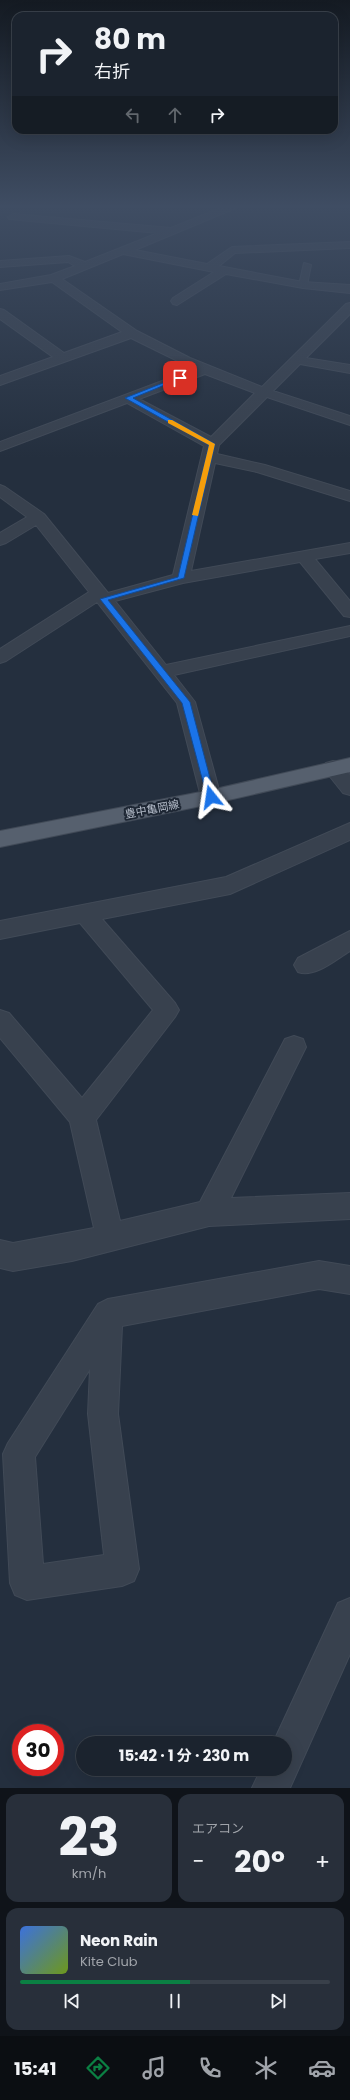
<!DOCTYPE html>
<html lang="ja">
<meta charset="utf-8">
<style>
body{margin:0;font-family:Poppins,"Noto Sans JP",sans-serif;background:#282f3a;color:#f1f3f6;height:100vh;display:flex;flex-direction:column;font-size:15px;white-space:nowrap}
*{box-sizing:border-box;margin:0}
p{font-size:13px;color:#a0a4aa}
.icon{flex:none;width:22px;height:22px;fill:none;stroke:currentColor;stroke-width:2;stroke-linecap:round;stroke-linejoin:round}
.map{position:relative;height:1788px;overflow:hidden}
.drawer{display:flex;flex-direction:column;gap:6px;padding:6px;background:#0f1319;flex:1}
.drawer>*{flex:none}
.hud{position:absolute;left:12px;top:12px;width:326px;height:122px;border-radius:12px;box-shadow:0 4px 16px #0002,0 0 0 1px #39404a;background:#1b232e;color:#f1f3f6;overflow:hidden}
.speed{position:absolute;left:12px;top:1724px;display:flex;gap:8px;font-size:20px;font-weight:700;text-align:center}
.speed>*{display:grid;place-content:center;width:52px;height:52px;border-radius:50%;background:#1b232e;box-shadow:0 4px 16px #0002,0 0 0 1px #39404a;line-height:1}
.speed .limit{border:6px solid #d22;background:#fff;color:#111}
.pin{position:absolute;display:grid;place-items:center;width:34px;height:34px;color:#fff;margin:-17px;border-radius:8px;box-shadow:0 2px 6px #0006}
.me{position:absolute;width:44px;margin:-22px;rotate:345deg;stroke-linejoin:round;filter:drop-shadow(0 0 3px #0008)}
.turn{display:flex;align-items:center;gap:14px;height:84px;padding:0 16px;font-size:18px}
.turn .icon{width:52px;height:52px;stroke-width:2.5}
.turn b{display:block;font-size:28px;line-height:34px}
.lanes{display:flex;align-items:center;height:38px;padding:0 16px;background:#0003;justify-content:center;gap:20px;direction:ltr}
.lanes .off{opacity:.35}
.big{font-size:30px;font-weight:700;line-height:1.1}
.drawer .card{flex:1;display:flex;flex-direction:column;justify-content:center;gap:6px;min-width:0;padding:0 14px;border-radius:12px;background:#282f3a}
.drawer .dial{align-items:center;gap:0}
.dial b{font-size:52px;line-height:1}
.song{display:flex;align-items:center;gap:12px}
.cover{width:48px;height:48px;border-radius:6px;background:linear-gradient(135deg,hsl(220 70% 55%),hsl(80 70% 35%))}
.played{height:4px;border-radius:2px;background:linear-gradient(90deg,#0b8043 55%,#39404a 55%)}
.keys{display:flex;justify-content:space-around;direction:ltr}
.heat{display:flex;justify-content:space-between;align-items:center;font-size:22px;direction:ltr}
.drawer .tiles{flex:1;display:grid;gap:6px;grid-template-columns:1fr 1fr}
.card:last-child{grid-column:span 2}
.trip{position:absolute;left:76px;top:1736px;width:216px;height:40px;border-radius:20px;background:#1b232e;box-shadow:0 4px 16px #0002,0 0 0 1px #39404a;font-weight:700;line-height:40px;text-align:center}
.dock{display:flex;height:64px;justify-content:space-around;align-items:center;background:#0b0e12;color:#a0a4aa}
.dock .icon{width:28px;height:28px}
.dock .selected{color:#0b8043}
.dock b{font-size:18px;color:#f1f3f6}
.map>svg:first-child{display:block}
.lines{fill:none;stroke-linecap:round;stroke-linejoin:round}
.service-casing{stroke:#414a57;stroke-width:2}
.minor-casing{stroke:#414a57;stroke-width:2}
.primary-casing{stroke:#414a57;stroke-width:2}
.service{fill:#38414e;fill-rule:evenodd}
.minor{fill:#38414e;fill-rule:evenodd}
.primary{fill:#56606e;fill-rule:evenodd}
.route{fill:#1a73e8;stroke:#114b97}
.slow{fill:#f59e0b}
.labels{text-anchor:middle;stroke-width:4;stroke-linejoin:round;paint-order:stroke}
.street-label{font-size:11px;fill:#b4bcc9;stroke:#1d2633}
</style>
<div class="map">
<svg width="350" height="1788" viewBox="0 0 350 1788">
<rect width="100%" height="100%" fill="#242f3e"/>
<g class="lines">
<defs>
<polygon id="service" points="304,263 311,265 307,285 303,288 299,285"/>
<g id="minor">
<path d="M223 207H238L135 250 207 264 232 247 350 242V248L235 253 219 266 303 282 350 285V293L303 288 226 274 177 305 173 304 171 301 173 298 214 272 123 254 62 279 137 331 190 358 262 387 346 304 350 303V314L306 358 350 365V373L300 364 273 391 350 416V425L267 397 219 445 217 454 265 465 350 491V501L257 472 215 463 191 571 350 543V553L315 559 350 601V617L344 616 300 562 183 583 115 601 166 665 350 626V636L174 675 195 702 221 797 218 802 211 804 204 802 201 797 177 703 97 602 6 661 0 663V649L89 592 36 525 6 543 0 545V533L27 517 0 497V485L5 487 44 514 108 593 173 575 204 446 127 403 0 451V442L194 369 131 338 0 385V376L53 357 0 319V309L4 310 64 353 122 332 52 282 0 290V284L51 275 75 266 68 262 0 267V261L69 256 85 262 158 233 9 219 8 217 13 214 171 228ZM205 374 255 393 211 437 139 399Z"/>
<polygon points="333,761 340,763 350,775 350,795 343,793 323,768 326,763"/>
<polygon points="350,823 350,840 230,894 102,919 175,1003 179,1010 175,1017 96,1120 120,1221 200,1202 285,1039 294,1036 303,1039 306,1047 231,1198 350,1193 350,1219 209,1226 72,1261 13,1271 0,1268 0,1240 13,1243 94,1228 70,1122 0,1038 0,1010 9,1013 82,1098 153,1010 80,923 0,939 0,921 226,877"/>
<path d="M350 931V951C335 960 315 978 298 972L294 965 298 958Z"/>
<path d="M319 1261 350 1266V1294L319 1289 122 1326 118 1414 139 1569 134 1581 122 1586 27 1600 15 1595 10 1583 3 1454 8 1443 98 1304 108 1299ZM90 1369 88 1414 104 1555 43 1564 35 1457Z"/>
<polygon points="350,1598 350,1654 290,1788 252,1788 261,1769 285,1769 285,1743 273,1743 338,1603"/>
</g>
<polygon id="primary" points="350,758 350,772 211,804 0,847 0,831 211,790"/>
</defs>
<!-- service casing -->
<use href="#service" class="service-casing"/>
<!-- minor casing -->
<use href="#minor" class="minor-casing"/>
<!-- primary casing -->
<use href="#primary" class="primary-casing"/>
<!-- service -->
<use href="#service" class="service"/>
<!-- minor -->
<use href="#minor" class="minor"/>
<!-- primary -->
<use href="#primary" class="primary"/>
</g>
<!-- sky -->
<linearGradient id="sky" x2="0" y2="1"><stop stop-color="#141a22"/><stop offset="0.45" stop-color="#3f4d63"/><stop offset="1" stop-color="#3f4d63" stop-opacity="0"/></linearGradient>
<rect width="350" height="458" fill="url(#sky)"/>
<!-- route -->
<polygon class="route" points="178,377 182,378 133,398 215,444 184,578 108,600 190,702 215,797 211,800 207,797 182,703 100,599 178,577 209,445 125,398"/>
<!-- slow -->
<polygon class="slow" points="168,420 172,420 215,444 198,516 192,515 209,445 168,423"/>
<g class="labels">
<!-- street labels -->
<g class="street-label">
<text transform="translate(152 809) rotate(-11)" y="4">豊中亀岡線</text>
</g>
</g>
</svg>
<div class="speed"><div class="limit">30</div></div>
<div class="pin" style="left:180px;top:378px;background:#d93025"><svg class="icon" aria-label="arrive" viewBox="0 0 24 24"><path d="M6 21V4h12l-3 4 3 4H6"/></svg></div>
<svg class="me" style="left:211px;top:797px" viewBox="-20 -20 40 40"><path d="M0-17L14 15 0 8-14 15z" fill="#1a73e8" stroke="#fff" stroke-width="4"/></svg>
<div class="trip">15:42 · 1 分 · 230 m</div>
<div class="hud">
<div class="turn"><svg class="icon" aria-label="right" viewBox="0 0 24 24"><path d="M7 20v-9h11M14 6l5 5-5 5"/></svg><div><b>80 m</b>右折</div></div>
<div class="lanes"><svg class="icon off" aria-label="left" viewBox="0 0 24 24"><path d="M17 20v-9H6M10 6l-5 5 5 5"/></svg><svg class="icon off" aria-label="ahead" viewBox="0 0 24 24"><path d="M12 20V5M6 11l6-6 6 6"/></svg><svg class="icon" aria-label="right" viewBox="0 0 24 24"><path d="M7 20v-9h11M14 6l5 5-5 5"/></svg></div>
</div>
</div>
<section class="drawer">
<div class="tiles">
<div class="card dial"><b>23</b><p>km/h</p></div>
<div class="card"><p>エアコン</p>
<div class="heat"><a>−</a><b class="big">20°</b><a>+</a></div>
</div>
<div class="card">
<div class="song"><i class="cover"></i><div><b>Neon Rain</b><p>Kite Club</p></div></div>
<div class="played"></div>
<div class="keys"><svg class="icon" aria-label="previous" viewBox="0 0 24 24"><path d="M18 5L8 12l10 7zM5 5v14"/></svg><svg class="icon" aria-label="pause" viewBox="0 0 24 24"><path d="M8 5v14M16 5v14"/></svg><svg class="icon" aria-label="next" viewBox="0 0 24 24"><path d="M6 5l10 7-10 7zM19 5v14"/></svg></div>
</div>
</div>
</section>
<nav class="dock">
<b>15:41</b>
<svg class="icon selected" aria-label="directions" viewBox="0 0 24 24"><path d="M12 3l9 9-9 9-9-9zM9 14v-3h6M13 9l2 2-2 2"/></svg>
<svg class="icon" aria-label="music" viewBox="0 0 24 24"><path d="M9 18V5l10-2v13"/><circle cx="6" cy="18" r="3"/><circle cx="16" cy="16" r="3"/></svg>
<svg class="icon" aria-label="phone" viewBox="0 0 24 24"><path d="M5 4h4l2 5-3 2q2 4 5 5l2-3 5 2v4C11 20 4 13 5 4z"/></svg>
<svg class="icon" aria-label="climate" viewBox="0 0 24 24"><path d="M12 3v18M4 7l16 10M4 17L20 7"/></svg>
<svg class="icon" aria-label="car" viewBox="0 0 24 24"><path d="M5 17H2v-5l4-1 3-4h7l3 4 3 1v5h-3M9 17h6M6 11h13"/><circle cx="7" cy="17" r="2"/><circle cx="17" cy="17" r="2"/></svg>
</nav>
